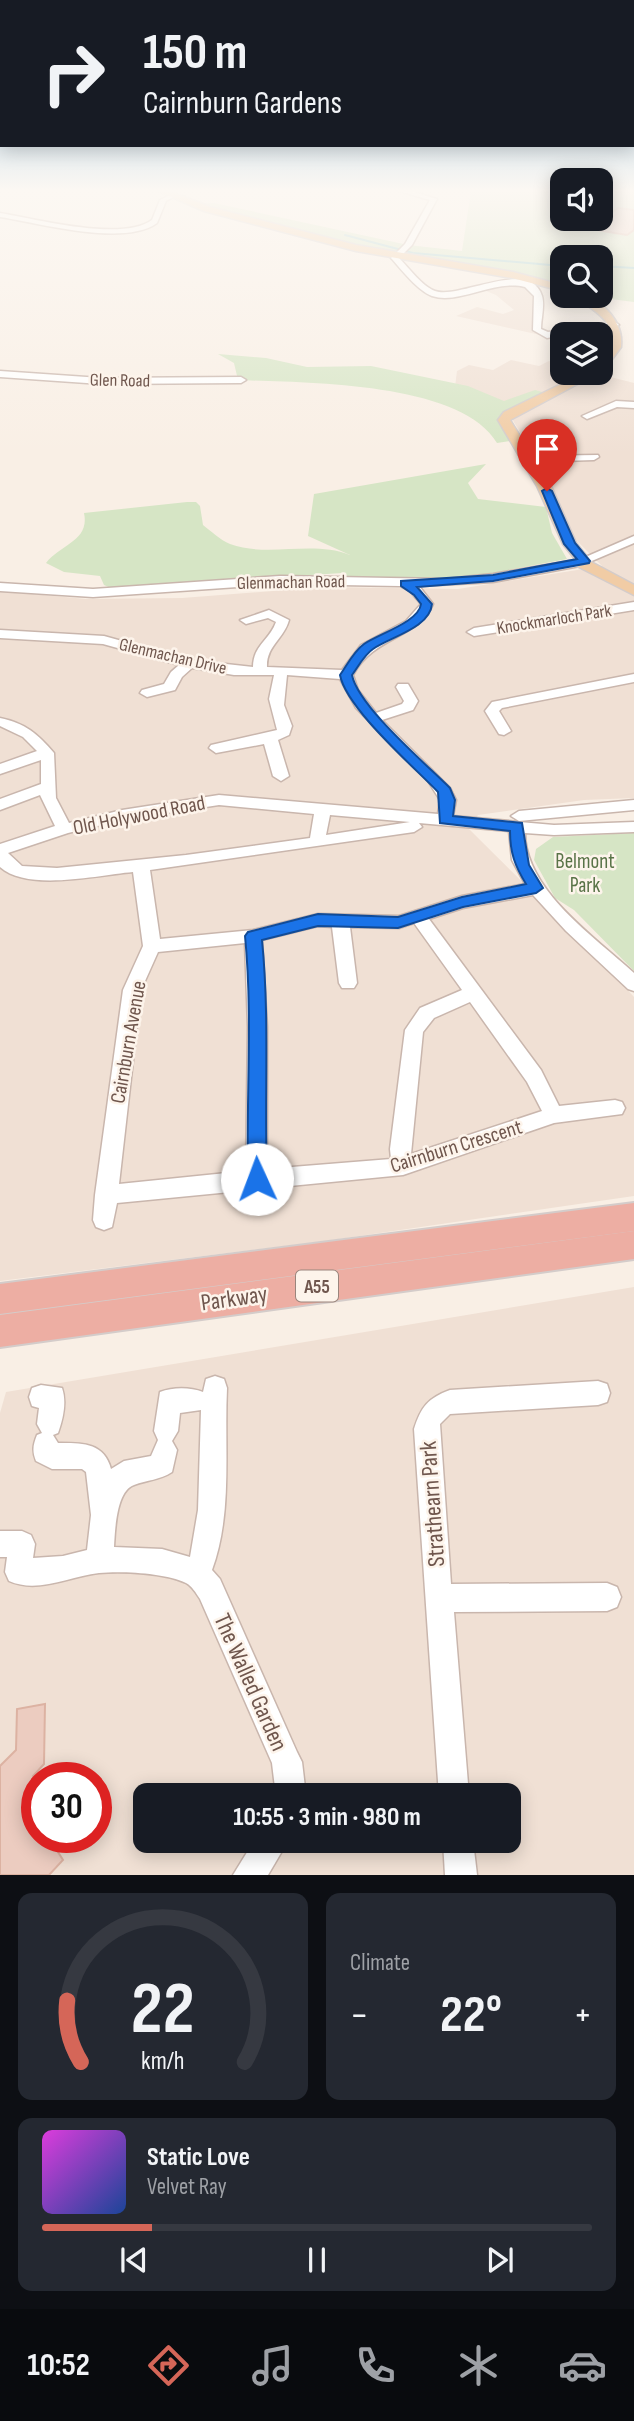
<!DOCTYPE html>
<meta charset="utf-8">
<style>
body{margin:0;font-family:"Sofia Sans Condensed",sans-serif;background:#242831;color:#f1f3f6;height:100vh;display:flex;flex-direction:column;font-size:26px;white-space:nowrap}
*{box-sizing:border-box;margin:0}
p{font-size:23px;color:#9ea1a6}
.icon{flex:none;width:38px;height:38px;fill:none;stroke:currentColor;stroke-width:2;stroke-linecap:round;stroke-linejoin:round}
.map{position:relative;height:1875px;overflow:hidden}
.sheet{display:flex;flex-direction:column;gap:18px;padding:18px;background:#0d0f14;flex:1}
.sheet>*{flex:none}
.top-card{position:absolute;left:0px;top:0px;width:635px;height:147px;box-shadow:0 4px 18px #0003;background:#171b24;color:#f1f3f6;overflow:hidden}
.tools{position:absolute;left:550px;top:168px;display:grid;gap:14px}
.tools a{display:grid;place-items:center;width:63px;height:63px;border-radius:14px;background:#171b24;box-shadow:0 4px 18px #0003;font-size:35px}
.speed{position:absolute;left:21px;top:1762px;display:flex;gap:14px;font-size:35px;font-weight:700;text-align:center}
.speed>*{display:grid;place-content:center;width:91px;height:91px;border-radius:50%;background:#171b24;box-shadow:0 4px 18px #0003;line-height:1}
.speed .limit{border:10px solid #d22;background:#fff;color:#111}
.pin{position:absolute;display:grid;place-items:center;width:60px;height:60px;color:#fff;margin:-72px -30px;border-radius:50% 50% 50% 0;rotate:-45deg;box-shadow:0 0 7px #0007}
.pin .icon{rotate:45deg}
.me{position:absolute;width:77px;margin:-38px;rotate:358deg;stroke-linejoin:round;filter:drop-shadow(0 0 5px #0008)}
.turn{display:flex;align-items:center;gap:24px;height:147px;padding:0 28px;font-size:32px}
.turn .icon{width:91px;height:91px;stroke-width:2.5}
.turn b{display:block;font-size:49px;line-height:60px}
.big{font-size:52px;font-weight:700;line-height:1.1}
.sheet .card{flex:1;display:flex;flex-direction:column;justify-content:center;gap:10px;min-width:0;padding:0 24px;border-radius:14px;background:#242831}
.sheet .dial{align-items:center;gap:0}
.dial svg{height:182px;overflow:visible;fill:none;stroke:#363941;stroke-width:7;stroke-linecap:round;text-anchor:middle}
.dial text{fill:#f1f3f6;stroke:none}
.song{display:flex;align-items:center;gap:21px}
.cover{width:84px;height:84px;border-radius:10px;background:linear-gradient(135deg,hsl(300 70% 55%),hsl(220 70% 35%))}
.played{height:7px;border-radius:4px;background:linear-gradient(90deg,#d56658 20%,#363941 20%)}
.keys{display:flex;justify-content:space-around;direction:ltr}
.heat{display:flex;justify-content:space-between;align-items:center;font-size:38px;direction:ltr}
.sheet .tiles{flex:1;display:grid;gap:18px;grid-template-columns:1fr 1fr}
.card:last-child{grid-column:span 2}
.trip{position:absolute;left:133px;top:1783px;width:388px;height:70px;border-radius:14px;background:#171b24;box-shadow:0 4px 18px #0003;font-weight:700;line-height:70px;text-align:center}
.tab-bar{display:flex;height:112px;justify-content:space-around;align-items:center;background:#090b0e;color:#9ea1a6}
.tab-bar .icon{width:49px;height:49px}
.tab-bar .on{color:#d56658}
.tab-bar b{font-size:32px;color:#f1f3f6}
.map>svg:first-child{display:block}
.residential{fill:#f0e0d4;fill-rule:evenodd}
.green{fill:#d6e5c5}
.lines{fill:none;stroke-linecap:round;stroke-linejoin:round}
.stream{stroke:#a3cfd1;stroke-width:2}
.building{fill:#ecccc0;stroke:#dcb2a2;stroke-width:2}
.minor-casing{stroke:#c9b6ad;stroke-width:3}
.major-casing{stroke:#d4ccca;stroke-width:3}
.highway-casing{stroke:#d4ccca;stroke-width:4}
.minor{fill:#fff;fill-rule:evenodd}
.major{fill:#f1cca5;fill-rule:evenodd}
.highway{fill:#edaea3;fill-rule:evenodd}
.route{fill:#1a73e8;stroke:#114b97;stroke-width:2}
.labels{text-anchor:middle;stroke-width:5;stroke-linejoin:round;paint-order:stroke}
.far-street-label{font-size:18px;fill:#6f564d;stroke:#fdf4eb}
.shield{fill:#fdf4eb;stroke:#9a857c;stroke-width:2}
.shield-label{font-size:19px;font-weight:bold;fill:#6f564d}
.street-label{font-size:21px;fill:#6f564d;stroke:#fdf4eb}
.park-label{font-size:21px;fill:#597347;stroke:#fdf4eb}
.near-street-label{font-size:24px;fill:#6f564d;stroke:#fdf4eb}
</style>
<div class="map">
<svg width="634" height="1875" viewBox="0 0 634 1875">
<rect width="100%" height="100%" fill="#f9efe5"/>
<!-- residential -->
<g class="residential">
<polygon points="515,283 534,290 537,330 562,334 562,340 456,316 477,307 503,314 514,310 496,295 476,287"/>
<polygon points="511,360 539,366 549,361 562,364 562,373 595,373 634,383 634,798 584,800 478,815 469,829 591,950 634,997 634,1196 325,1241 0,1281 0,591 86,599 182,598 324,587 458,589 602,566 571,535 539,465 511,417 454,395 457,371 469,365 493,370"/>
<path d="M634 1287V1875H0V1413L6 1392ZM37 1778H96V1838H37ZM145 1796H509V1841H145Z"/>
</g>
<!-- green -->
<g class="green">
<polygon points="471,191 562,191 562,219 600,219 600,191 634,191 634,302 587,296 600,296 600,257 562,257 562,286 370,250 196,204 214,203 408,245 462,251"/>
<path d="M218 354 266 358 307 367 371 366 468 386 504 401 535 390 546 393 497 420 510 441 497 443C460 381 304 383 238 380L234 363Z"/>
<path d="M486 464 468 483 478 499 546 507 552 533 567 559 460 579 341 578 342 573 111 588 104 585 100 576 64 572 46 563C61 544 90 541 84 513L187 502H196L200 506 203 525C211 531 220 540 230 544 268 558 312 540 350 555L308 536 314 494Z"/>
<polygon points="634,833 634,971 574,910 555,898 534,860 536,849 553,837"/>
</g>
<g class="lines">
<!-- stream -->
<g class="stream">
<polyline points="345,235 413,253 562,266"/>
<polyline points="600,266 634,268"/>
</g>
</g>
<!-- building -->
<g class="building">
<polygon points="618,208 634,210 634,230 627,235 590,229"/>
<polygon points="45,1704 44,1764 33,1776 37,1782 37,1838 49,1838 63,1860 49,1875 0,1875 0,1766 16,1750 17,1709"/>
</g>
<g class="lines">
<defs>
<g id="minor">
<path d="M399 191H411L437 199 412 245 399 258C409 268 422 286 435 291 459 300 530 257 542 296 545 306 541 318 541 329L548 332 615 322 619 325 547 338 533 330 534 296 525 287C495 279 459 305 432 296 417 290 402 270 391 258L405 244 430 200Z"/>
<path d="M170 195 175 196 166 201 157 223C124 247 39 223 0 217V213C36 219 122 242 152 220L160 200Z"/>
<polygon points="0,371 101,378 241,377 246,380 241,383 101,384 0,377"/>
<polygon points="616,401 634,402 634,408 617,407 587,419 582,416"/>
<polygon points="598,455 599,457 594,460 528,462 523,459 528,456"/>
<path d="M634 536V543L580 566 493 582 419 586 433 604C420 638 373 636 353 675L358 690 376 713 402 704 404 701 396 687 398 684H408L418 701 413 710 382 720 450 788 456 800 453 816 554 825 634 822V832L554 835 525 833C525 890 595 937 634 973V991L628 989 566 931 533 895 463 908 429 919 541 1070 559 1106 615 1100 622 1102 625 1108 622 1114 554 1123 403 1175 117 1203 112 1227 104 1230 96 1227 93 1220 95 1195 123 990 143 946 133 872C98 875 28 892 0 867V844L55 826 40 795 0 810V799L41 784V760L0 774V764L37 751 23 737 0 726V718C25 723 38 734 54 753L56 798 69 823 122 810 219 795 438 814 440 800 428 781 356 708 340 679 287 675 284 705 292 726 289 735 278 740 289 776 281 781 273 776 264 744 216 753 209 748 211 745 277 730 269 699 274 675H234L192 668 182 677 175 690 147 697 140 693 142 690 164 684 171 672 179 665 103 644 0 638V630L104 636 190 660 253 667C253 645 270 640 276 622L268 618 246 624 240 620 269 610 289 620C284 639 266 646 267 667L342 670 361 645 406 621 421 604 410 591 400 586 280 584 93 597 0 591V583L93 589 280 576 445 579 493 574 581 559ZM219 805 314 814 310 838 186 855 57 868 22 866 8 853 68 833 122 820ZM330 815 410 822 326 835ZM419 823 509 831 512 860 525 884 462 896 399 916 318 914 253 930 160 939 150 870 414 832 422 827ZM414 923 462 990 420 1008 405 1030 390 1149 391 1159 267 1169V1027L262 940 318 926 332 927 339 983 342 988H354L357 983 350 927 399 928ZM245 943 248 1027 246 1171 119 1184 141 990 158 952ZM470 1002 527 1082 542 1111 411 1154 423 1032 434 1018Z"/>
<polygon points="634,602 634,610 474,636 467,632 474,628"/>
<polygon points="634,674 634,682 502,708 499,711 511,731 504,735 499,734 485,711 492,702"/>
<polygon points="634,800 634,810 519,821 511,816 519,811"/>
<path d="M215 1376 224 1379 227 1388C224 1448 233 1513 212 1570L220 1579 297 1752 302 1762 306 1796H276L272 1763 200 1599C196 1593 192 1586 186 1583 165 1573 123 1571 99 1573 70 1576 38 1594 9 1581L5 1572 7 1557H0V1531H22L31 1535 35 1544 33 1558 63 1556 87 1550 91 1515 86 1472 82 1469H52L36 1461C32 1451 33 1445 37 1435L42 1433 37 1424 39 1408 32 1406 29 1397 32 1388 41 1385 62 1388C67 1402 63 1419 58 1433L53 1435 58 1443C81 1443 104 1442 111 1469L124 1461 151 1456 158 1440 154 1431 160 1392C173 1387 190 1387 203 1392L206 1379ZM201 1410 198 1510 190 1557 162 1549 114 1547C115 1531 116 1491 134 1485 147 1480 160 1480 172 1472L177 1450 172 1441 178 1431 180 1413Z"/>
<path d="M598 1381 607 1384 610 1393 607 1402 598 1405 450 1414 440 1424 451 1584 607 1583 617 1587 621 1597 617 1607 607 1611 454 1612 469 1796H439L414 1429C421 1407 428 1398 450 1390Z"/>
<polygon points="254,1841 288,1841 268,1875 233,1875"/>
<polygon points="443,1841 473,1841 477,1875 445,1875"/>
</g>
<g id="major">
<polygon points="158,191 170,191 210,207 356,245 513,272 562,285 562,291 512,278 356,251 204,211"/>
<path d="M574 296C600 295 624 321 621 347L604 370 600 371C600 360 607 357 610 346 618 320 590 309 574 296Z"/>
<polygon points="584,373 598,373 510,420 551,486 576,543 591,562 634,585 634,595 575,565 573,562 575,559 563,544 537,486 498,420 504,412"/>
</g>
<g id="highway">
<polygon points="634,1203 634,1231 0,1314 0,1284"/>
<polygon points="634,1231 634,1259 0,1347 0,1315"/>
</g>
</defs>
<!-- minor casing -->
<use href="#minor" class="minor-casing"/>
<!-- major casing -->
<use href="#major" class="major-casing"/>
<!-- highway casing -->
<use href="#highway" class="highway-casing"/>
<!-- minor -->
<use href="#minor" class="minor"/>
<!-- major -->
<use href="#major" class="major"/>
<!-- highway -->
<use href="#highway" class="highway"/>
</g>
<!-- sky -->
<linearGradient id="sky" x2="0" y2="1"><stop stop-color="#96c5e5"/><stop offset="0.42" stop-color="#fcf8f3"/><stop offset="1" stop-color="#fcf8f3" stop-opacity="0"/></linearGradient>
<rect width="634" height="454" fill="url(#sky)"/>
<!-- route -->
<path class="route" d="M547 488 552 491 575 543 590 561 589 563 493 581 417 587 432 604C430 628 390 637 373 649 364 655 358 667 352 675 358 706 425 763 450 788L455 800 453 816 522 823 529 865 543 888 536 893 463 907 398 928 318 926 262 940C270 1020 264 1099 267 1179L264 1185 257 1187 250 1185 248 1179C246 1098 253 1017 245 936L248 932 318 914 398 917 462 897 526 884C515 866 510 853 510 831L440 823 438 792C413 766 346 708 340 675 347 665 354 651 364 644 378 634 419 622 421 604L414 595 401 586V581L493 575 577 559 564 544 542 491Z"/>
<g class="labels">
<!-- far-street labels -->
<g class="far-street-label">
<text transform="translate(120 380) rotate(1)" y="6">Glen Road</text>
<text transform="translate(291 582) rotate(-1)" y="6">Glenmachan Road</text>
<text transform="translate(554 619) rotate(-9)" y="6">Knockmarloch Park</text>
<text transform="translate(173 656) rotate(13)" y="6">Glenmachan Drive</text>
</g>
<!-- shield labels -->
<rect class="shield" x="296" y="1270.5" width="42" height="31" rx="5"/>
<g class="shield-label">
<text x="317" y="1293">A55</text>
</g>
<!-- street labels -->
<g class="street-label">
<text transform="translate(139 815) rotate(-11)" y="7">Old Holywood Road</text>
<text transform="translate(128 1042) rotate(-80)" y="7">Cairnburn Avenue</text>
<text transform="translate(456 1146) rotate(-17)" y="7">Cairnburn Crescent</text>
</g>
<!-- park labels -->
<g class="park-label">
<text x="585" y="868">Belmont<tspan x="585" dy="24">Park</tspan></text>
</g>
<!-- near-street labels -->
<g class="near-street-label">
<text transform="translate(234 1298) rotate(-8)" y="8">Parkway</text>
<text transform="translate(432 1504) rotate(-94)" y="8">Strathearn Park</text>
<text transform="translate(251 1682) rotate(66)" y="8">The Walled Garden</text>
</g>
</g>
</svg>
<div class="tools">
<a><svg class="icon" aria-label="sound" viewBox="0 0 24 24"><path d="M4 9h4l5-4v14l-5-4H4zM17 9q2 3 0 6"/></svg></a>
<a><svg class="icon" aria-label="search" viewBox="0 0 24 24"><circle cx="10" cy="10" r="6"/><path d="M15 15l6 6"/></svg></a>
<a><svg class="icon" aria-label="layers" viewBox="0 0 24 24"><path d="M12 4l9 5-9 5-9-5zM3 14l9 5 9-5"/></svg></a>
</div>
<div class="speed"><div class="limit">30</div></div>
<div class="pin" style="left:547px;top:491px;background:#d93025"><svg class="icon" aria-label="arrive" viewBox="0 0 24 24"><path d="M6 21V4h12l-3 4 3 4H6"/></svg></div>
<svg class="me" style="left:257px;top:1179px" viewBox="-20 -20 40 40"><circle r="19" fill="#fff"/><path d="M0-13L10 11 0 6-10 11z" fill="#1a73e8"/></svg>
<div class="trip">10:55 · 3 min · 980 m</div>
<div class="top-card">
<div class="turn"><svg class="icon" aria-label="right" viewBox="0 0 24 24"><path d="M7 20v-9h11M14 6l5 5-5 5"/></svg><div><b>150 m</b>Cairnburn Gardens</div></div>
</div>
</div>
<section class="sheet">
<div class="tiles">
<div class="card dial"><svg viewBox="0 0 100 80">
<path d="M14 69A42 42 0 1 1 86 69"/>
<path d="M14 69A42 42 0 0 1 8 42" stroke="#d56658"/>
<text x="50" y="56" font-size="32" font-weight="700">22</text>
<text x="50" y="72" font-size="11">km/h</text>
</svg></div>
<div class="card"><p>Climate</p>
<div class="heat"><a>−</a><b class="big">22°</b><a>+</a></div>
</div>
<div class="card">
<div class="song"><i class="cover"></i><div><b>Static Love</b><p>Velvet Ray</p></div></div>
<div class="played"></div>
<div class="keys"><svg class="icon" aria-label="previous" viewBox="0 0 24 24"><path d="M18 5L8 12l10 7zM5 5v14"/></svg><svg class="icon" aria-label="pause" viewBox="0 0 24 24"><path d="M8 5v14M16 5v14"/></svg><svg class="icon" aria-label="next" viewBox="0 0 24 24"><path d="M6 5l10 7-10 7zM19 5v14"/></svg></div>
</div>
</div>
</section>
<nav class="tab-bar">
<b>10:52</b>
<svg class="icon on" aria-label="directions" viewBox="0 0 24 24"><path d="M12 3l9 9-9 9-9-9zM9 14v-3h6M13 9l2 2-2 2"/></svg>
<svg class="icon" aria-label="music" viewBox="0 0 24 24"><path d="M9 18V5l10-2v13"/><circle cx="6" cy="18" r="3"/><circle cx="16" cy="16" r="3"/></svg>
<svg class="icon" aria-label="phone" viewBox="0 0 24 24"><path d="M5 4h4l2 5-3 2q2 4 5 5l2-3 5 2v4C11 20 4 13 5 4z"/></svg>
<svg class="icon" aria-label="climate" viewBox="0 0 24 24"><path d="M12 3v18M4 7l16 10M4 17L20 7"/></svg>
<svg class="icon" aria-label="car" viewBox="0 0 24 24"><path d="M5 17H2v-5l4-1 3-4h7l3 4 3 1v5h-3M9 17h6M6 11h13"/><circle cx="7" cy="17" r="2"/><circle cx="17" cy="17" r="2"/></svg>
</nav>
